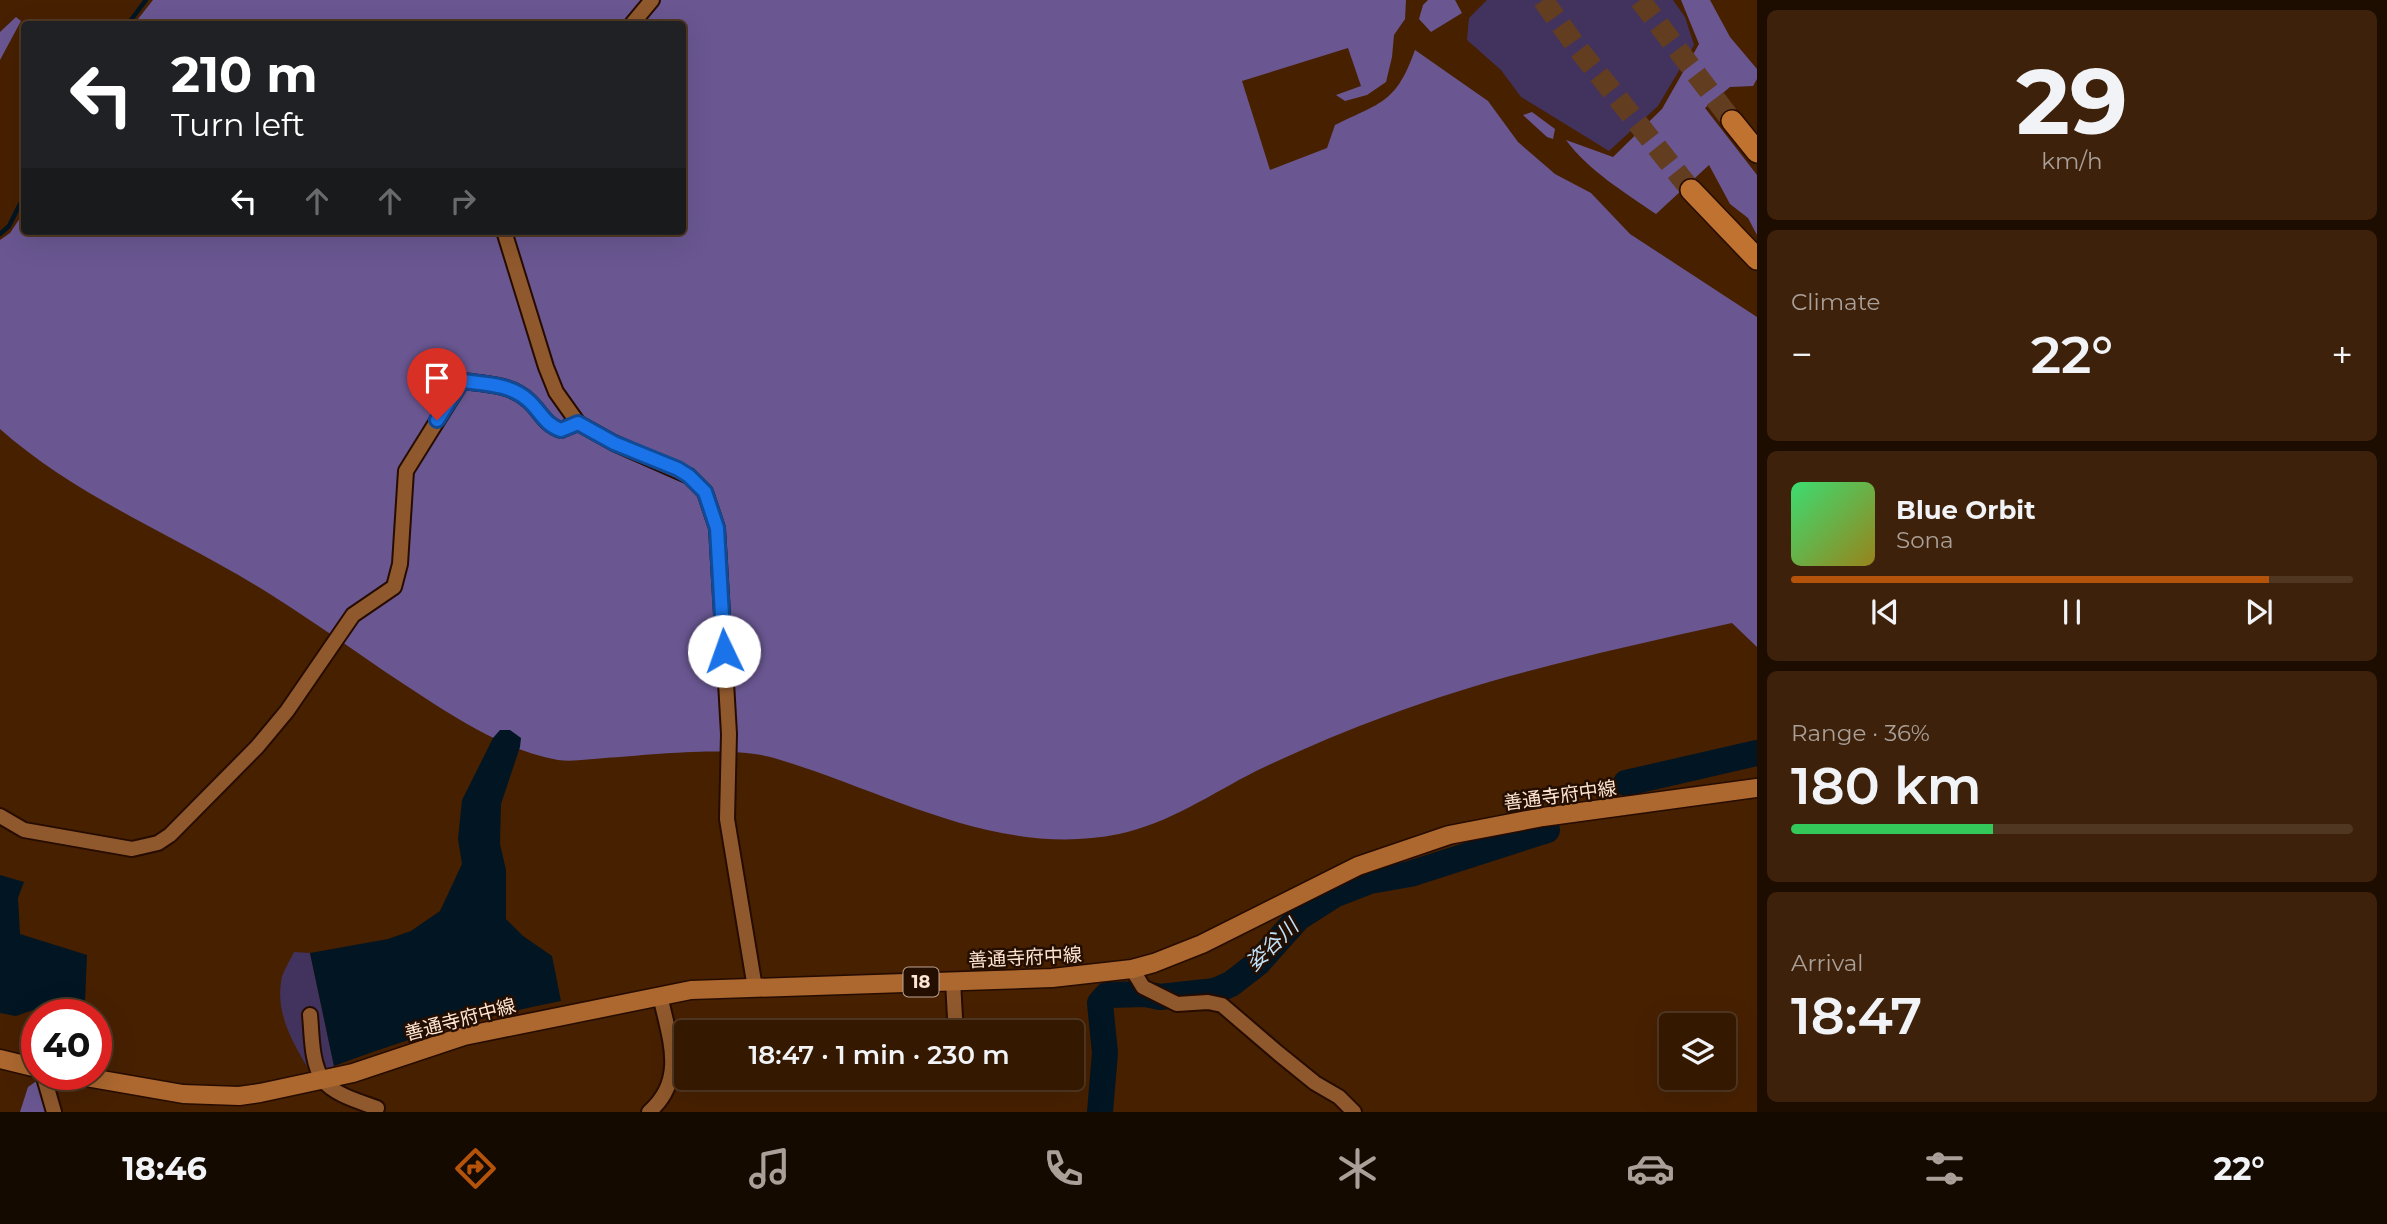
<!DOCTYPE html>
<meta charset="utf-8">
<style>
body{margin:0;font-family:Montserrat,"Noto Sans JP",sans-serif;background:#3d210a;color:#f1f3f6;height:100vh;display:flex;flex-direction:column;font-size:26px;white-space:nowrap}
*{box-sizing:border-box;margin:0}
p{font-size:23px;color:#aaa099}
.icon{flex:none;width:38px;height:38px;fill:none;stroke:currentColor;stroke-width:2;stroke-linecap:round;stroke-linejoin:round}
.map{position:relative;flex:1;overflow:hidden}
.details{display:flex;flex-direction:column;gap:10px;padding:10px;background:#1d0d00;width:630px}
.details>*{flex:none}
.guide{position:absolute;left:21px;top:21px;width:665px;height:214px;border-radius:7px;box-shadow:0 7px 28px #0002,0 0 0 2px #4f3722;background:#202124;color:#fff;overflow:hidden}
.buttons{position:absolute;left:1659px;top:1013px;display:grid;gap:14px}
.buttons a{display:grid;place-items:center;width:77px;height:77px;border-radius:7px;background:#351800;box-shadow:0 7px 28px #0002,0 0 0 2px #4f3722;font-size:35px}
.speed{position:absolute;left:21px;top:999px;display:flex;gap:14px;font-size:35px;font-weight:700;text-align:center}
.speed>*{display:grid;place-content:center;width:91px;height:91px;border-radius:50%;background:#351800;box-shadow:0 7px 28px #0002,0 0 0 2px #4f3722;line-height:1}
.speed .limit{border:10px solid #d22;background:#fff;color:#111}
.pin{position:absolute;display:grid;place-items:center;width:60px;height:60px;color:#fff;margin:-72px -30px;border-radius:50% 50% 50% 0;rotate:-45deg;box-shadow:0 0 7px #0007}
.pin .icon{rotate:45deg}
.me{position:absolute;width:77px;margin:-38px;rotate:357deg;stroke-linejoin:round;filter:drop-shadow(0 0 5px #0008)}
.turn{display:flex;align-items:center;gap:24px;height:147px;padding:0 35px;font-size:32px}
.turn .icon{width:91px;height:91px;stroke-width:2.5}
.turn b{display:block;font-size:49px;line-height:60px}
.lanes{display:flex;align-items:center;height:66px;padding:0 35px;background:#0003;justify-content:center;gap:35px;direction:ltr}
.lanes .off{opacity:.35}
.big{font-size:52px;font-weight:600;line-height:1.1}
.details .card{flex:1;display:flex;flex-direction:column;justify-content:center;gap:10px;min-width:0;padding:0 24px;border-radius:10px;background:#3d210a}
.details .dial{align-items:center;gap:0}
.dial b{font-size:91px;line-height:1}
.song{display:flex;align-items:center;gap:21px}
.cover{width:84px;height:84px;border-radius:10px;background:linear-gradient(135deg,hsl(140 70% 55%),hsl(50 70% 35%))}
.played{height:7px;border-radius:4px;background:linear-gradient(90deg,#b45309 85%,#4f3722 85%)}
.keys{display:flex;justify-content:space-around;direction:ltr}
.heat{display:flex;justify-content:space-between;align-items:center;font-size:38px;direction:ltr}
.charge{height:10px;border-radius:5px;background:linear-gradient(90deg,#34c759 36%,#4f3722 0)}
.trip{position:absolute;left:674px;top:1020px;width:410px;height:70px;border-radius:7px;background:#351800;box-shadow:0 7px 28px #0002,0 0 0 2px #4f3722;font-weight:600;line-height:70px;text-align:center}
.menu{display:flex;height:112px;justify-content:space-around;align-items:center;background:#150a00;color:#aaa099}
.menu .icon{width:49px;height:49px}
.menu .on{color:#b45309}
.menu b{font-size:32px;color:#f1f3f6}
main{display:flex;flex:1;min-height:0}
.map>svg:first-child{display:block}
.green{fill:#41335d}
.forest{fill:#6a5792}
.water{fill:#021522}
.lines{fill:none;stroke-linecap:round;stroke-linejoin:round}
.stream{stroke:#021522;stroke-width:4.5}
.river{stroke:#021522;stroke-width:26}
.highway-tunnel{stroke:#623d20;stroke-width:21;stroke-dasharray:21 10;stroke-linecap:butt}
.minor-casing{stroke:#260c00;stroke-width:18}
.major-casing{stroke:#260c00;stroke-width:21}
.highway-casing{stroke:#260c00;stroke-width:24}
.minor{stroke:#90592d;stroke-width:14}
.major{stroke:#ad682f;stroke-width:18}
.highway{stroke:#c07230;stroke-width:21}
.route-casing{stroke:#114b97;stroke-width:18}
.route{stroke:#1a73e8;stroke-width:12}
.labels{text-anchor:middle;stroke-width:5;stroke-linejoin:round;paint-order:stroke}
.shield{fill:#240e00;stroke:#bda493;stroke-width:2}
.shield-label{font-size:18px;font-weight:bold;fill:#fee4d2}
.street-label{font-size:19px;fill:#fee4d2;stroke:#240e00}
.water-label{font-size:21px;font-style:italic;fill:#bee1f9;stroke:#240e00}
</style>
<main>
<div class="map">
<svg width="1757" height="1112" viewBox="0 0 1757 1112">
<rect width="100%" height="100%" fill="#472000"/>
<!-- green -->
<g class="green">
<polygon points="1487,0 1673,0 1685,17 1694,45 1658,106 1609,151 1521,97 1501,70 1467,40 1469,18"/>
<path d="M294 952 310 953 334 1066 311 1073C294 1045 276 1016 281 982 282 972 290 961 294 952Z"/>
</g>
<!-- forest -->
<g class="forest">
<path d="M153 0H1406L1405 19 1394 35 1392 57 1386 82 1367 95 1345 101 1336 95 1361 86 1348 48 1242 81 1270 170 1327 148 1335 125C1382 102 1396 103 1415 50L1488 101 1518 142 1555 174 1591 193 1630 234 1757 317V647L1732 623C1616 649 1498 674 1386 716 1342 732 1298 751 1256 771 1211 794 1170 823 1119 834 997 859 887 791 774 758 730 745 652 755 605 758 590 759 573 762 558 760 509 751 463 723 422 696 372 664 324 628 273 596 184 539 80 500 0 429V240L10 233 24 212V231H682V24H134Z"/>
<polygon points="1428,0 1455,0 1462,13 1431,32 1419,19 1423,5"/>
<path d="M1681 0H1710L1730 37 1757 69V79L1753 86 1730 87 1705 108 1757 175V235L1748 218 1730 204 1709 165 1656 214C1624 192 1589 171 1566 140L1613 157 1662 109 1699 44Z"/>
<polygon points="16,17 21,21 0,60 0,32"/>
<polygon points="1532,112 1555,129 1553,139 1547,137 1523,115"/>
<polygon points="38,1080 46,1112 20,1112 28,1087"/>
</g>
<!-- water -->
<g class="water">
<path d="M500 730H510L521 738 520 747 501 804 500 844 506 870V919L523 936 552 956 561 1001C483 1016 409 1038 334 1066L310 953 388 939 411 931 440 911 462 864 458 839 462 800 493 738Z"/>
<polygon points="0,875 24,882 18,898 20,934 87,955 85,1001 80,1007 53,1003 16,1016 0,1013"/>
</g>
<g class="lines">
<!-- stream -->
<g class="stream">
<polyline points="128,24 146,0"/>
<polyline points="0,234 9,226 24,196"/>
</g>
<!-- river -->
<g class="river">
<polyline points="1626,783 1757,753"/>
<polyline points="1100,1112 1105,1053 1100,1003 1107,995 1146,994 1160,997 1215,991 1231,984 1258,963 1298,918 1334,895 1370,881 1410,874 1547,830"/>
</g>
<!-- highway-tunnel -->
<g class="highway-tunnel">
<polyline points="1543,0 1576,46 1691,190"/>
<polyline points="1640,0 1732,121"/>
</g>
<defs>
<g id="minor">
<polyline points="632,24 652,0"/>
<polyline points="504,231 546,367 556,392 578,423 614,443 689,476 705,492 717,528 729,734 727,819 755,988"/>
<path d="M0 816 24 830 132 849 158 843 170 835 257 747 287 711 353 615 394 587 400 564 406 471 462 381C486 384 511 384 529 401 541 412 545 425 561 430L578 423"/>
<polyline points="1132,969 1143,987 1177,1004 1208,1002 1222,1005 1278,1053 1315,1083 1339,1097 1354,1112"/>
<polyline points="953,981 955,1018"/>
<path d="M310 1015C312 1035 311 1063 323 1080 334 1095 361 1102 377 1108"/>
<polyline points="43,1074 54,1112"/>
<path d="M649 1112C687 1079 669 1038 660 995"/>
</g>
<g id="major">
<polyline points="0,1059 37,1068"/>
<polyline points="68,1074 183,1094 239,1096 260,1093 353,1073 464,1036 691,990 1052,978 1132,969 1154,963 1202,944 1358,866 1449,835 1543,817 1757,788"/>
</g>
<g id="highway">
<polyline points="1732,121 1757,152"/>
<polyline points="1691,190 1757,259"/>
</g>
</defs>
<!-- minor casing -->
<use href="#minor" class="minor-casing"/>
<!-- major casing -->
<use href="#major" class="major-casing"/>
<!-- highway casing -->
<use href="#highway" class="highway-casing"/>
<!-- minor -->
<use href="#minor" class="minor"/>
<!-- major -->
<use href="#major" class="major"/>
<!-- highway -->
<use href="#highway" class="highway"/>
</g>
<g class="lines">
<defs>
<path id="route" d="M437 420 462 381C486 384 511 384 529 401 541 412 545 425 561 430L578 423 614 443 678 469 689 476 705 492 717 528 724 651"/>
</defs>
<!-- route casing -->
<use href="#route" class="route-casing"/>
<!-- route -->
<use href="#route" class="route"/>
</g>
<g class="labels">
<!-- shield labels -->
<rect class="shield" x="903.5" y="967.5" width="35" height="29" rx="5"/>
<g class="shield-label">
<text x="921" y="988">18</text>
</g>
<!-- street labels -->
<g class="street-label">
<text transform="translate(1560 795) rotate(-8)" y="7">善通寺府中線</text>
<text transform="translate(1025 957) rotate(-3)" y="7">善通寺府中線</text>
<text transform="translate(460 1019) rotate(-15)" y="7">善通寺府中線</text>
</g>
<!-- water labels -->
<g class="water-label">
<text transform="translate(1272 945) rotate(-44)" y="7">姿谷川</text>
</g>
</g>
</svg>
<div class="buttons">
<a><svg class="icon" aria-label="layers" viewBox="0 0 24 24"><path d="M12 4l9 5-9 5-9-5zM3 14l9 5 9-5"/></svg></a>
</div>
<div class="speed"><div class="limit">40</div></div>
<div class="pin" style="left:437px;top:420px;background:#d93025"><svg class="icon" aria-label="arrive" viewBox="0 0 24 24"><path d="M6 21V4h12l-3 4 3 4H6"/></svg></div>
<svg class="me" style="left:724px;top:651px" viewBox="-20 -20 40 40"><circle r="19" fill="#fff"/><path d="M0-13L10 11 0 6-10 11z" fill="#1a73e8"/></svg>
<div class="trip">18:47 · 1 min · 230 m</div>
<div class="guide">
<div class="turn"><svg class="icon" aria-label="left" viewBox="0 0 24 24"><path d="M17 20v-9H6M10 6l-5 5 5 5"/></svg><div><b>210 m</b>Turn left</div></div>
<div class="lanes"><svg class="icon" aria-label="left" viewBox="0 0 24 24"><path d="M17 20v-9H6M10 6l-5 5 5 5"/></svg><svg class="icon off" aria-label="ahead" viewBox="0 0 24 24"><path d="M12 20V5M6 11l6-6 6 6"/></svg><svg class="icon off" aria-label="ahead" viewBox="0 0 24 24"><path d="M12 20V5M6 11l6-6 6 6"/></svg><svg class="icon off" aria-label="right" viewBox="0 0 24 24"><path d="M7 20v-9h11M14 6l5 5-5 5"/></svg></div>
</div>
</div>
<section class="details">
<div class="card dial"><b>29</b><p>km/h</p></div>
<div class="card"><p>Climate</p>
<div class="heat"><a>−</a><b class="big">22°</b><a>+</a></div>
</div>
<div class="card">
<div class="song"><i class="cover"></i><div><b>Blue Orbit</b><p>Sona</p></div></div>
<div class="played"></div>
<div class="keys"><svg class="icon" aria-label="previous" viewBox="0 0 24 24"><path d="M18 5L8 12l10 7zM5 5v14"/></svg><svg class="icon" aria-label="pause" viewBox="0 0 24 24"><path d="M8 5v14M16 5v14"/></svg><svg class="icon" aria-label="next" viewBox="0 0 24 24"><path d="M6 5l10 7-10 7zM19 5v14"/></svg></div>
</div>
<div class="card"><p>Range · 36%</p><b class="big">180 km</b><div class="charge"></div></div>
<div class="card"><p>Arrival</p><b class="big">18:47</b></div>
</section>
</main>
<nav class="menu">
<b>18:46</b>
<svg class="icon on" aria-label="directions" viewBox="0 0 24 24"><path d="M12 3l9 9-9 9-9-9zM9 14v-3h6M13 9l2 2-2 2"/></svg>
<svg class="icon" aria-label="music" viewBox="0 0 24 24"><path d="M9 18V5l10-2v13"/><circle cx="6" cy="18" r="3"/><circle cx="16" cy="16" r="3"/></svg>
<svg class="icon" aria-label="phone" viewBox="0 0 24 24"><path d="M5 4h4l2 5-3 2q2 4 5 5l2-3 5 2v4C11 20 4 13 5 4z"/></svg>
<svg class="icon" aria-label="climate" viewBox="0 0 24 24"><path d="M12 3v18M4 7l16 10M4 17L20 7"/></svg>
<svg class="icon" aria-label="car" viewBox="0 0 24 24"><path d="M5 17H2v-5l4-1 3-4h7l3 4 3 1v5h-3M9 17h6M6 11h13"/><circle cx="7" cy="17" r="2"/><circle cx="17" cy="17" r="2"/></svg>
<svg class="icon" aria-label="filters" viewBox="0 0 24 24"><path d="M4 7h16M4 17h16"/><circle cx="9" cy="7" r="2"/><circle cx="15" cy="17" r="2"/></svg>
<b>22°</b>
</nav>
